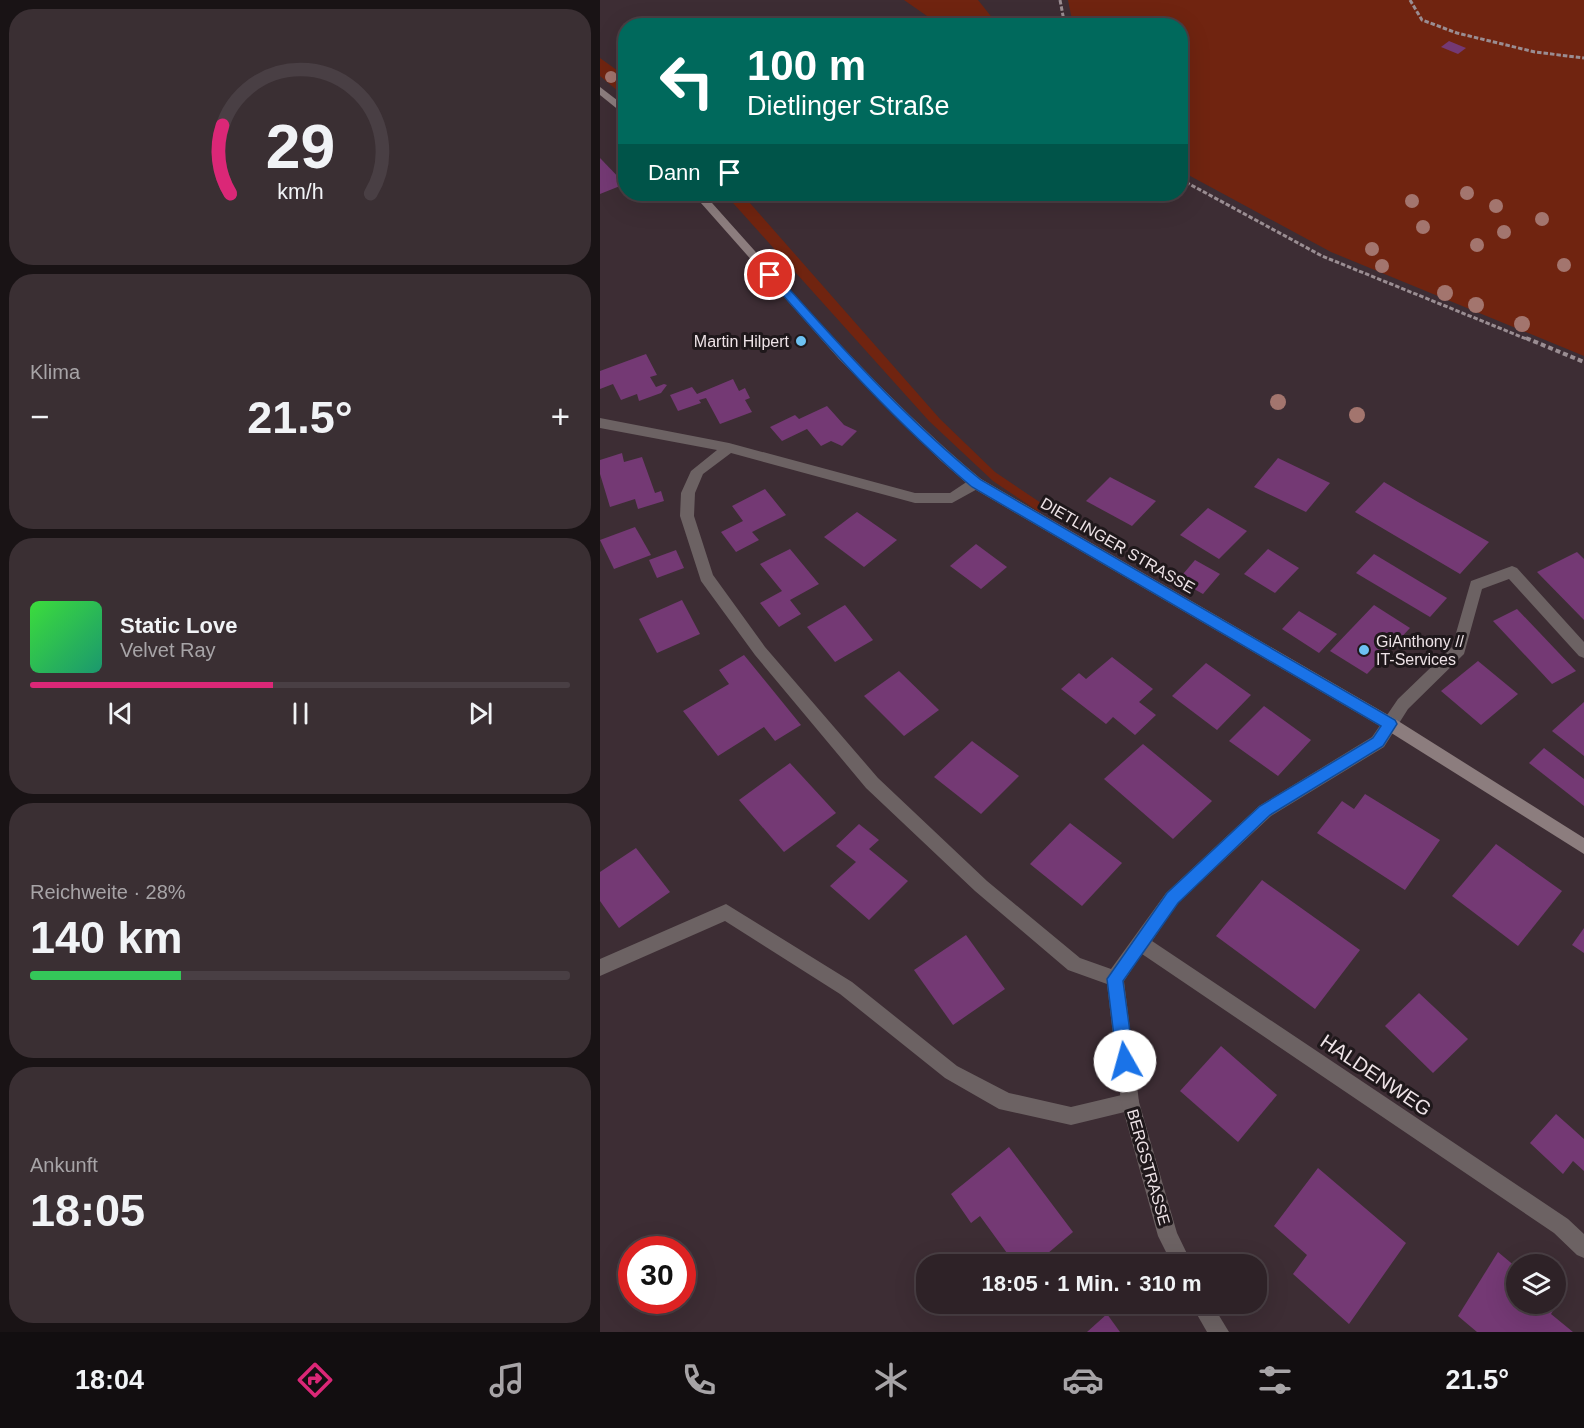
<!DOCTYPE html>
<html lang="de">
<meta charset="utf-8">
<style>
body{margin:0;font-family:Arial,sans-serif;background:#3a2f33;color:#f1f3f6;height:100vh;display:flex;flex-direction:column;font-size:22px;white-space:nowrap}
*{box-sizing:border-box;margin:0}
p{font-size:20px;color:#a7a4a7}
.icon{flex:none;width:33px;height:33px;fill:none;stroke:currentColor;stroke-width:2;stroke-linecap:round;stroke-linejoin:round}
.map{position:relative;flex:1;overflow:hidden}
.details{display:flex;flex-direction:column;gap:9px;padding:9px;background:#191315;width:600px}
.details>*{flex:none}
.banner{position:absolute;left:18px;top:18px;width:570px;height:183px;border-radius:24px;box-shadow:0 6px 24px #0002,0 0 0 2px #493f44;background:#00695c;color:#fff;overflow:hidden}
.controls{position:absolute;left:906px;top:1254px;display:grid;gap:12px}
.controls a{display:grid;place-items:center;width:60px;height:60px;border-radius:50%;background:#2e2227;box-shadow:0 6px 24px #0002,0 0 0 2px #493f44;font-size:30px}
.speed{position:absolute;left:18px;top:1236px;display:flex;gap:12px;font-size:30px;font-weight:700;text-align:center}
.speed>*{display:grid;place-content:center;width:78px;height:78px;border-radius:50%;background:#2e2227;box-shadow:0 6px 24px #0002,0 0 0 2px #493f44;line-height:1}
.speed .limit{border:9px solid #d22;background:#fff;color:#111}
.pin{position:absolute;display:grid;place-items:center;width:51px;height:51px;color:#fff;margin:-26px;border:3px solid #fff;border-radius:50%;box-shadow:0 2px 6px #0007}
.me{position:absolute;width:66px;margin:-33px;rotate:353deg;stroke-linejoin:round;filter:drop-shadow(0 0 4px #0008)}
.turn{display:flex;align-items:center;gap:21px;height:126px;padding:0 30px;font-size:27px}
.turn .icon{width:78px;height:78px;stroke-width:2.5}
.turn b{display:block;font-size:42px;line-height:51px}
.then{display:flex;align-items:center;height:57px;padding:0 30px;background:#0003;gap:12px;font-size:22px}
.big{font-size:45px;font-weight:600;line-height:1.1}
.details .tile{flex:1;display:flex;flex-direction:column;justify-content:center;gap:9px;min-width:0;padding:0 21px;border-radius:24px;background:#3a2f33}
.details .dial{align-items:center;gap:0}
.dial svg{height:156px;overflow:visible;fill:none;stroke:#493f44;stroke-width:7;stroke-linecap:round;text-anchor:middle}
.dial text{fill:#f1f3f6;stroke:none}
.song{display:flex;align-items:center;gap:18px}
.cover{width:72px;height:72px;border-radius:9px;background:linear-gradient(135deg,hsl(120 70% 55%),hsl(160 70% 35%))}
.played{height:6px;border-radius:3px;background:linear-gradient(90deg,#db2777 45%,#493f44 45%)}
.keys{display:flex;justify-content:space-around;direction:ltr}
.heat{display:flex;justify-content:space-between;align-items:center;font-size:33px;direction:ltr}
.charge{height:9px;border-radius:4px;background:linear-gradient(90deg,#34c759 28%,#493f44 0)}
.trip{position:absolute;left:316px;top:1254px;width:351px;height:60px;border-radius:24px;background:#2e2227;box-shadow:0 6px 24px #0002,0 0 0 2px #493f44;font-weight:600;line-height:60px;text-align:center}
.dock{display:flex;height:96px;justify-content:space-around;align-items:center;background:#120e10;color:#a7a4a7}
.dock .icon{width:42px;height:42px}
.dock .on{color:#db2777}
.dock b{font-size:27px;color:#f1f3f6}
main{display:flex;flex:1;min-height:0}
.map>svg:first-child{display:block}
.green{fill:#702410}
.building{fill:#743974}
.lines{fill:none;stroke-linecap:round;stroke-linejoin:round}
.path-far1{stroke:#9a8d92;stroke-width:3;stroke-dasharray:4.5 2;stroke-linecap:butt}
.path{stroke:#9a8d92;stroke-width:4;stroke-dasharray:5 3;stroke-linecap:butt}
.lane{fill:#6c6263;fill-rule:evenodd}
.street{fill:#6c6263;fill-rule:evenodd}
.secondary{fill:#8c7d7e;fill-rule:evenodd}
.tree{fill:#a3756e}
.route{fill:#1a73e8;stroke:#114b97;stroke-width:1.5}
.poi-dot{fill:#6dc2f3;stroke:#1f181b;stroke-width:2}
.labels{text-anchor:middle;stroke-width:6;stroke-linejoin:round;paint-order:stroke}
.poi-label{font-size:16px;fill:#eee3e7;stroke:#1f181b;text-anchor:end}
.street-label{font-size:16px;fill:#eee3e7;stroke:#1f181b}
.near-street-label{font-size:20px;fill:#eee3e7;stroke:#1f181b}
</style>
<main>
<section class="details">
<div class="tile dial"><svg viewBox="0 0 100 80">
<path d="M14 69A42 42 0 1 1 86 69"/>
<path d="M14 69A42 42 0 0 1 10 34" stroke="#db2777"/>
<text x="50" y="56" font-size="32" font-weight="700">29</text>
<text x="50" y="72" font-size="11">km/h</text>
</svg></div>
<div class="tile"><p>Klima</p>
<div class="heat"><a>−</a><b class="big">21.5°</b><a>+</a></div>
</div>
<div class="tile">
<div class="song"><i class="cover"></i><div><b>Static Love</b><p>Velvet Ray</p></div></div>
<div class="played"></div>
<div class="keys"><svg class="icon" aria-label="previous" viewBox="0 0 24 24"><path d="M18 5L8 12l10 7zM5 5v14"/></svg><svg class="icon" aria-label="pause" viewBox="0 0 24 24"><path d="M8 5v14M16 5v14"/></svg><svg class="icon" aria-label="next" viewBox="0 0 24 24"><path d="M6 5l10 7-10 7zM19 5v14"/></svg></div>
</div>
<div class="tile"><p>Reichweite · 28%</p><b class="big">140 km</b><div class="charge"></div></div>
<div class="tile"><p>Ankunft</p><b class="big">18:05</b></div>
</section>
<div class="map">
<svg width="984" height="1332" viewBox="0 0 984 1332">
<rect width="100%" height="100%" fill="#3d2d34"/>
<!-- green -->
<g class="green">
<polygon points="304,0 378,0 398,25 340,25"/>
<polygon points="468,0 984,0 984,356 731,252 581,171 580,26 473,25"/>
<polygon points="0,58 25,76 25,97 0,76"/>
<polygon points="125,194 142,194 340,419 395,472 447,507 439,512 393,481 329,421"/>
</g>
<!-- building -->
<g class="building">
<polygon points="425,16 431,26 414,26 410,19"/>
<polygon points="849,41 866,48 858,54 841,47"/>
<polygon points="0,158 25,184 0,194"/>
<polygon points="46,354 57,375 50,377 56,387 64,384 67,385 61,393 39,401 37,394 21,400 13,384 0,389 0,371"/>
<polygon points="133,379 139,391 145,388 150,398 145,400 152,412 120,424 106,398 99,400 101,403 78,411 70,395 92,387 97,394"/>
<polygon points="227,406 244,425 257,431 242,446 231,441 221,446 207,429 182,441 170,427 195,415 199,419"/>
<polygon points="22,453 24,462 42,457 55,493 61,491 64,501 38,509 35,499 10,507 0,474 0,460"/>
<polygon points="678,458 730,483 706,512 654,487"/>
<polygon points="510,477 556,501 532,526 486,501"/>
<polygon points="784,482 818,502 889,542 860,574 755,512"/>
<polygon points="165,489 186,515 152,532 159,540 136,552 121,532 143,521 132,506"/>
<polygon points="608,508 647,531 619,559 580,535"/>
<polygon points="257,512 297,540 264,567 224,537"/>
<polygon points="35,527 51,555 14,569 0,540"/>
<polygon points="376,544 407,567 381,589 350,566"/>
<polygon points="190,549 219,584 190,600 201,614 179,627 160,603 182,591 160,564"/>
<polygon points="668,549 699,568 675,593 644,574"/>
<polygon points="76,550 84,568 57,578 49,560"/>
<polygon points="977,552 984,559 984,620 937,572"/>
<polygon points="774,554 847,598 830,617 756,573"/>
<polygon points="595,560 620,574 603,594 578,580"/>
<polygon points="82,600 100,634 57,653 39,619"/>
<polygon points="245,605 273,640 235,662 207,627"/>
<polygon points="774,605 810,628 767,674 730,651"/>
<polygon points="917,609 976,671 952,684 893,621"/>
<polygon points="699,611 737,634 719,653 682,629"/>
<polygon points="144,655 201,725 175,741 164,727 118,756 83,711 129,684 119,670"/>
<polygon points="512,657 553,689 539,702 556,715 535,735 513,717 506,724 461,689 479,673 486,679"/>
<polygon points="878,661 918,694 881,725 841,691"/>
<polygon points="606,663 651,695 617,730 572,696"/>
<polygon points="299,671 339,710 304,736 264,696"/>
<polygon points="984,702 984,756 952,731"/>
<polygon points="664,706 711,740 678,776 629,741"/>
<polygon points="372,741 419,776 381,814 334,777"/>
<polygon points="543,744 612,801 573,839 504,779"/>
<polygon points="944,748 984,779 984,806 929,763"/>
<polygon points="190,763 236,813 184,852 139,800"/>
<polygon points="765,794 840,840 805,890 717,833 742,801 754,809"/>
<polygon points="470,823 522,863 482,906 430,864"/>
<polygon points="259,824 279,840 269,849 308,881 269,920 230,886 256,862 236,846"/>
<polygon points="896,844 962,891 918,946 852,896"/>
<polygon points="36,848 70,892 19,928 0,901 0,872"/>
<polygon points="662,880 760,950 715,1009 616,936"/>
<polygon points="984,928 984,953 972,945"/>
<polygon points="366,935 405,989 353,1025 314,970"/>
<polygon points="819,993 868,1039 833,1073 785,1026"/>
<polygon points="621,1046 677,1095 638,1142 580,1091"/>
<polygon points="956,1114 984,1139 984,1171 973,1161 963,1174 930,1143"/>
<polygon points="409,1147 473,1232 435,1264 415,1264 380,1216 371,1223 351,1194"/>
<polygon points="718,1168 806,1243 749,1324 693,1274 707,1255 674,1226"/>
<polygon points="898,1252 916,1267 916,1304 956,1304 956,1298 959,1301 951,1314 973,1332 877,1332 858,1316"/>
<polygon points="507,1314 520,1332 487,1332"/>
</g>
<g class="lines">
<!-- path-far1 -->
<g class="path-far1">
<polyline points="460,0 465,26"/>
<polyline points="810,0 822,20 857,33 935,52 984,58"/>
<polyline points="580,179 722,256 929,340"/>
</g>
<!-- path -->
<polyline class="path" points="926,338 984,362"/>
<!-- lane -->
<polygon class="lane" points="126,904 252,982 357,1066 409,1093 471,1107 530,1093 537,1095 539,1102 537,1109 471,1125 399,1109 345,1078 240,994 125,921 0,976 0,959"/>
<!-- street -->
<g class="street">
<polygon points="0,418 129,443 315,493 350,493 371,479 381,479 383,483 381,487 352,503 315,503 131,453 103,474 95,493 94,516 113,575 165,647 278,778 387,881 480,958 511,969 566,893 659,806 772,737 798,699 852,647 871,581 912,566 917,568 984,642 984,658 979,656 909,579 882,589 864,654 808,709 784,747 671,816 578,903 552,941 968,1219 984,1234 984,1258 977,1255 954,1233 542,954 524,981 539,1102 577,1233 592,1264 572,1264 558,1236 521,1102 507,984 468,970 375,891 266,788 155,655 101,581 80,516 81,493 91,471 117,450 0,428"/>
<polygon points="591,1304 612,1304 629,1332 607,1332"/>
</g>
<!-- secondary -->
<g class="secondary">
<polygon points="0,87 26,107 26,116 0,95"/>
<path d="M93 194H104C192 292 279 394 381 479L795 719 984 838V854L785 729 371 487 340 460 239 359Z"/>
</g>
</g>
<!-- trees -->
<g class="tree">
<circle cx="11" cy="77" r="6"/>
<circle cx="867" cy="193" r="7"/>
<circle cx="812" cy="201" r="7"/>
<circle cx="896" cy="206" r="7"/>
<circle cx="942" cy="219" r="7"/>
<circle cx="823" cy="227" r="7"/>
<circle cx="904" cy="232" r="7"/>
<circle cx="877" cy="245" r="7"/>
<circle cx="772" cy="249" r="7"/>
<circle cx="964" cy="265" r="7"/>
<circle cx="782" cy="266" r="7"/>
<circle cx="845" cy="293" r="8"/>
<circle cx="876" cy="305" r="8"/>
<circle cx="922" cy="324" r="8"/>
<circle cx="678" cy="402" r="8"/>
<circle cx="757" cy="415" r="8"/>
</g>
<!-- route -->
<path class="route" d="M167 272H174C239 345 305 418 381 480L795 720 797 724 783 746 670 815 578 903 523 981 534 1061 531 1067 525 1069 519 1067 517 1061 507 979 567 893 660 806 773 738 781 726 372 487C297 424 231 350 167 277Z"/>
<!-- markers -->
<g class="poi-dot">
<circle cx="201" cy="341" r="6"/>
<circle cx="764" cy="650" r="6"/>
</g>
<g class="labels">
<!-- poi labels -->
<g class="poi-label">
<text x="189" y="347">Martin Hilpert</text>
<text x="776" y="647" text-anchor="start">GiAnthony //<tspan x="776" dy="18">IT-Services</tspan></text>
</g>
<!-- street labels -->
<g class="street-label">
<text transform="translate(518 545) rotate(30)" y="6">DIETLINGER STRASSE</text>
<text transform="translate(549 1167) rotate(74)" y="6">BERGSTRASSE</text>
</g>
<!-- near-street labels -->
<g class="near-street-label">
<text transform="translate(776 1075) rotate(34)" y="7">HALDENWEG</text>
</g>
</g>
</svg>
<div class="controls">
<a><svg class="icon" aria-label="layers" viewBox="0 0 24 24"><path d="M12 4l9 5-9 5-9-5zM3 14l9 5 9-5"/></svg></a>
</div>
<div class="speed"><div class="limit">30</div></div>
<div class="pin" style="left:170px;top:275px;background:#d93025"><svg class="icon" aria-label="arrive" viewBox="0 0 24 24"><path d="M6 21V4h12l-3 4 3 4H6"/></svg></div>
<svg class="me" style="left:525px;top:1061px" viewBox="-20 -20 40 40"><circle r="19" fill="#fff"/><path d="M0-13L10 11 0 6-10 11z" fill="#1a73e8"/></svg>
<div class="trip">18:05 · 1 Min. · 310 m</div>
<div class="banner">
<div class="turn"><svg class="icon" aria-label="left" viewBox="0 0 24 24"><path d="M17 20v-9H6M10 6l-5 5 5 5"/></svg><div><b>100 m</b>Dietlinger Straße</div></div>
<div class="then">Dann<svg class="icon" aria-label="arrive" viewBox="0 0 24 24"><path d="M6 21V4h12l-3 4 3 4H6"/></svg></div>
</div>
</div>
</main>
<nav class="dock">
<b>18:04</b>
<svg class="icon on" aria-label="directions" viewBox="0 0 24 24"><path d="M12 3l9 9-9 9-9-9zM9 14v-3h6M13 9l2 2-2 2"/></svg>
<svg class="icon" aria-label="music" viewBox="0 0 24 24"><path d="M9 18V5l10-2v13"/><circle cx="6" cy="18" r="3"/><circle cx="16" cy="16" r="3"/></svg>
<svg class="icon" aria-label="phone" viewBox="0 0 24 24"><path d="M5 4h4l2 5-3 2q2 4 5 5l2-3 5 2v4C11 20 4 13 5 4z"/></svg>
<svg class="icon" aria-label="climate" viewBox="0 0 24 24"><path d="M12 3v18M4 7l16 10M4 17L20 7"/></svg>
<svg class="icon" aria-label="car" viewBox="0 0 24 24"><path d="M5 17H2v-5l4-1 3-4h7l3 4 3 1v5h-3M9 17h6M6 11h13"/><circle cx="7" cy="17" r="2"/><circle cx="17" cy="17" r="2"/></svg>
<svg class="icon" aria-label="filters" viewBox="0 0 24 24"><path d="M4 7h16M4 17h16"/><circle cx="9" cy="7" r="2"/><circle cx="15" cy="17" r="2"/></svg>
<b>21.5°</b>
</nav>
